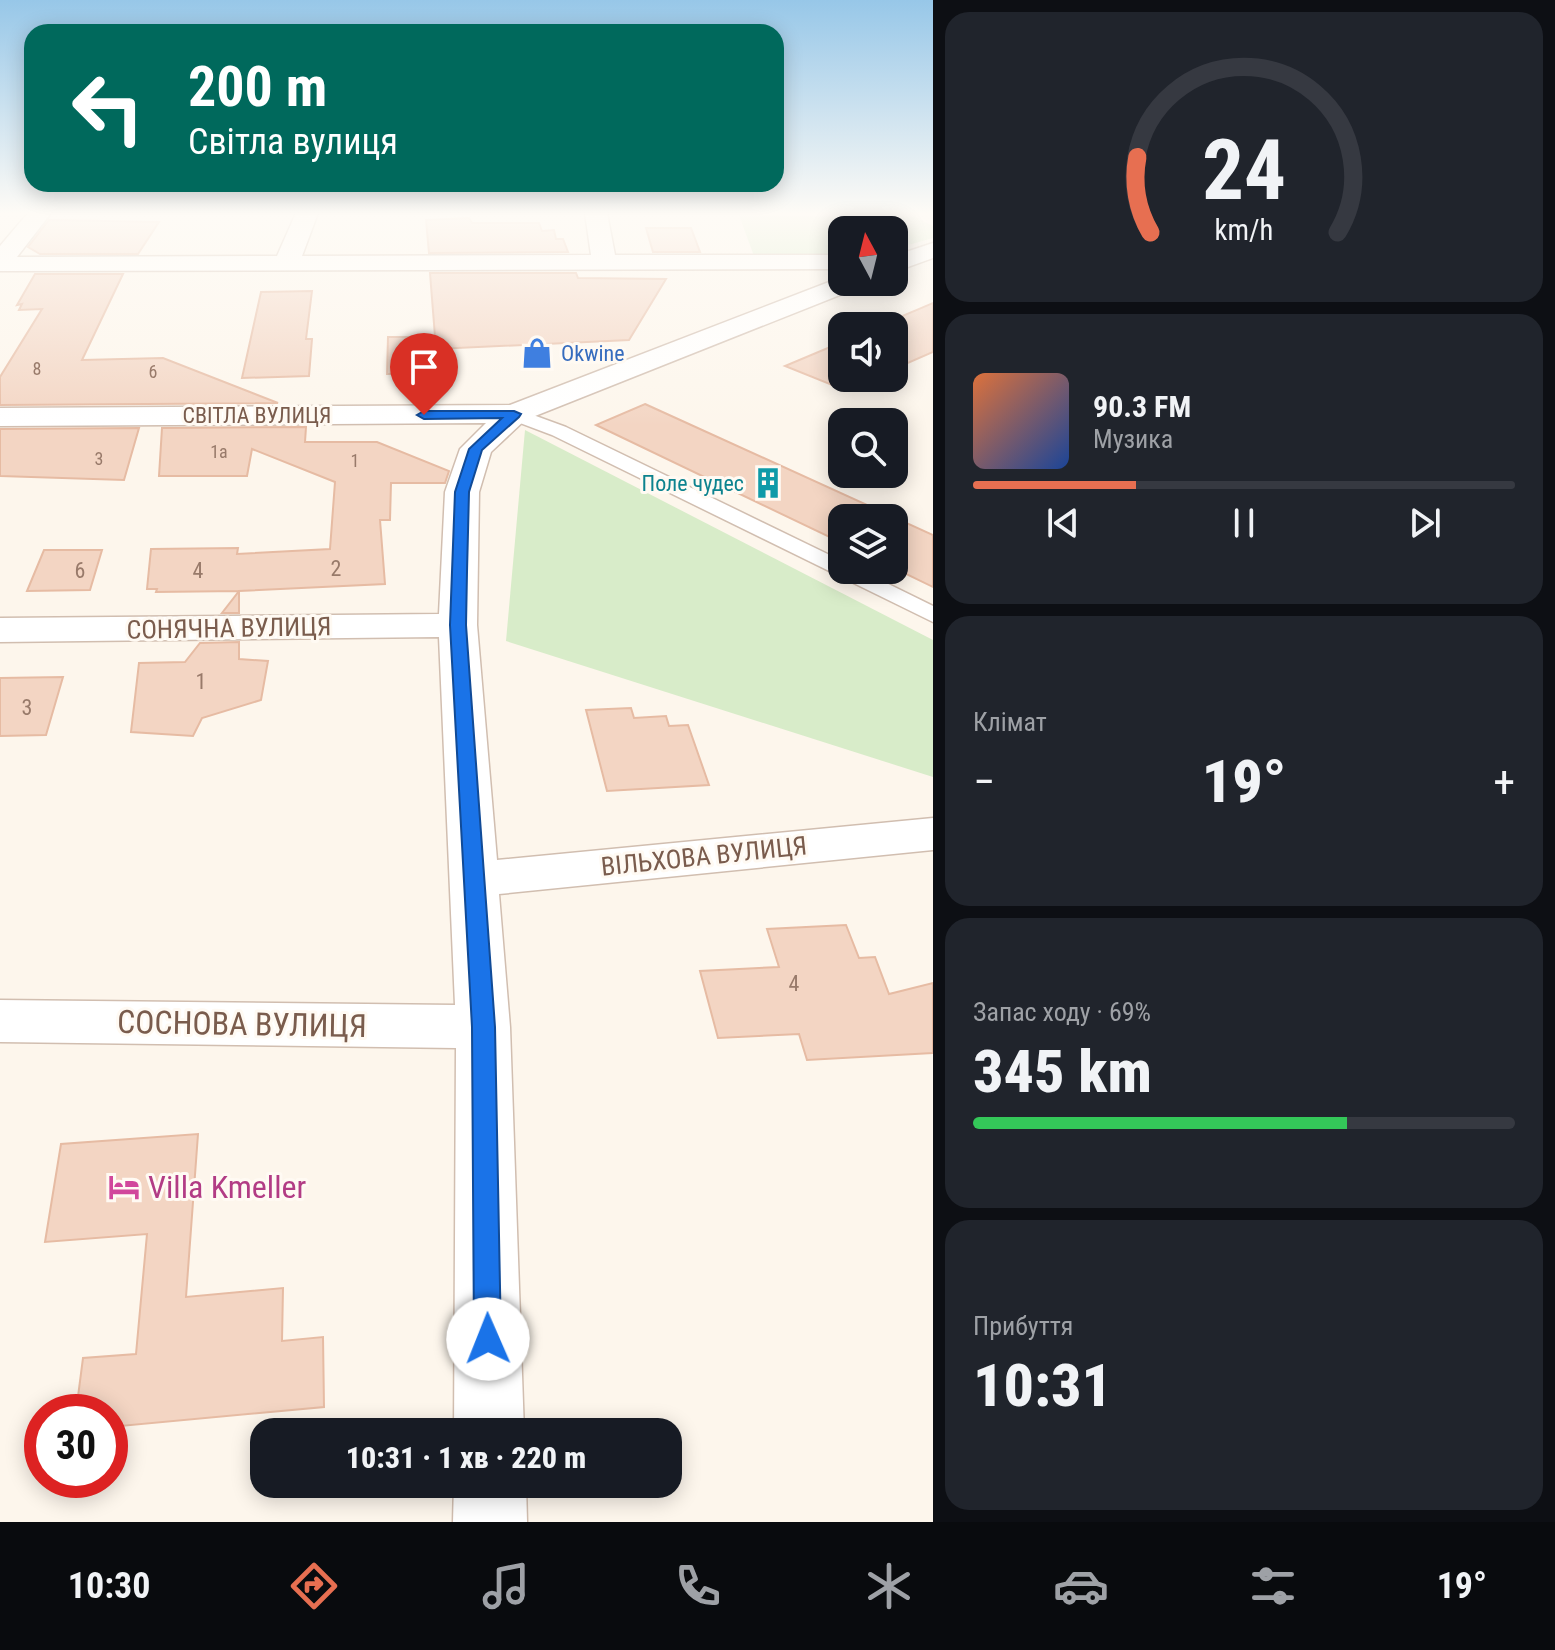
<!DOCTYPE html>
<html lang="uk">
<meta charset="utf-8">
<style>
body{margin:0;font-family:"Roboto Condensed",sans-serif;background:#20242c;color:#f1f3f6;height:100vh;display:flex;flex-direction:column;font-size:30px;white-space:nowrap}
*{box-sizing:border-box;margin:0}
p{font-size:26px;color:#9ea1a6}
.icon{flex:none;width:44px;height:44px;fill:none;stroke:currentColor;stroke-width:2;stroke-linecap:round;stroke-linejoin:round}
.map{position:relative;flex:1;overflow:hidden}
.side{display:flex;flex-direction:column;gap:12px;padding:12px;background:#0d0f14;width:622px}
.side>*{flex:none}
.top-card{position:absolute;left:24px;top:24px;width:760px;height:168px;border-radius:24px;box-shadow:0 4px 20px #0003;background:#00695c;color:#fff;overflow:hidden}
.needle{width:52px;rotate:353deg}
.fabs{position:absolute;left:828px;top:216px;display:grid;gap:16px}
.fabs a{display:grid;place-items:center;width:80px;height:80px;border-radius:16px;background:#171b24;box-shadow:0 4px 20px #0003;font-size:40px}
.speed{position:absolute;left:24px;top:1394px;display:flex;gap:16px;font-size:40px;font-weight:700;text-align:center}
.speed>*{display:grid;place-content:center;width:104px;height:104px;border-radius:50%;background:#171b24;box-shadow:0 4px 20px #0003;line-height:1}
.speed .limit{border:12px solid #d22;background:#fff;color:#111}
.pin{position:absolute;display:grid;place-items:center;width:68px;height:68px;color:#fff;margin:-82px -34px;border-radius:50% 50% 50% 0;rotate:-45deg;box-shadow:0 0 8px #0007}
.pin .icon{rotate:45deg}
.me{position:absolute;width:88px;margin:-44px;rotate:359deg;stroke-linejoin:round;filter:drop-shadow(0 0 6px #0008)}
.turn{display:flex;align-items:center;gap:28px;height:168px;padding:0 32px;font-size:36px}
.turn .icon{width:104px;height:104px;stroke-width:2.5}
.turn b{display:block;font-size:56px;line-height:68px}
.big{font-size:60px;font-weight:800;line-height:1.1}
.side .widget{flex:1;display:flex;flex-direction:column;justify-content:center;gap:12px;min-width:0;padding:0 28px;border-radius:24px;background:#20242c}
.side .dial{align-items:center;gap:0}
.dial svg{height:208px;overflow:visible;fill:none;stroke:#363941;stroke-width:7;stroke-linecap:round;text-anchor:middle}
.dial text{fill:#f1f3f6;stroke:none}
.song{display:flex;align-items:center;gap:24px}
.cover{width:96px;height:96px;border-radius:12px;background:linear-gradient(135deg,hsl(20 70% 55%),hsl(220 70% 35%))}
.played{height:8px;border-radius:4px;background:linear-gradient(90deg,#e76f51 30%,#363941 30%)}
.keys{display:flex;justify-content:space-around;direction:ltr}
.heat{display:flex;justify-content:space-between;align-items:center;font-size:44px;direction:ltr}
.charge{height:12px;border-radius:6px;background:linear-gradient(90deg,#34c759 69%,#363941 0)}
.trip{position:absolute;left:250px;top:1418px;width:432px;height:80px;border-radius:24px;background:#171b24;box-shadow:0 4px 20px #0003;font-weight:800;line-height:80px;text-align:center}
.tabs{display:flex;height:128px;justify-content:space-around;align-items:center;background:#090b0e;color:#9ea1a6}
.tabs .icon{width:56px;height:56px}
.tabs .on{color:#e76f51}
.tabs b{font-size:36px;color:#f1f3f6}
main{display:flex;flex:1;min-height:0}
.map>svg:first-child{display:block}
.green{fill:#d8ecc9}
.building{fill:#f3d5c3;stroke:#e6bba3;stroke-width:2}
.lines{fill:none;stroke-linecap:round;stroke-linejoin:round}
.service-casing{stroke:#d1beb0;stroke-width:3}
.minor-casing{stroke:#d1beb0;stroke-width:3}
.service{fill:#fff;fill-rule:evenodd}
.minor{fill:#fff;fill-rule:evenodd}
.route{fill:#1a73e8;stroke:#114b97;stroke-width:2}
.labels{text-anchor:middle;stroke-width:6;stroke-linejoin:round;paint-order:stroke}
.far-number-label{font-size:18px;fill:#987a6a}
.far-shop-label{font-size:22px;fill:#366cbe;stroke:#fffaf3;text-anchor:start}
.far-street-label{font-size:22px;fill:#7a5c4d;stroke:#fffaf3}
.far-culture-label{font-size:22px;fill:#0d838f;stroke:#fffaf3;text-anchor:end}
.number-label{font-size:22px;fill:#987a6a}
.street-label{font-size:26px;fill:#7a5c4d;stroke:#fffaf3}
.near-street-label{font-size:32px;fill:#7a5c4d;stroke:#fffaf3}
.near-hotel-label{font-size:32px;fill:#b23c85;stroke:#fffaf3;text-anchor:start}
</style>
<main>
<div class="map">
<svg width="933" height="1522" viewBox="0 0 933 1522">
<rect width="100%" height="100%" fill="#fdf6ec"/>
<!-- green -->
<g class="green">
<polygon points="739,215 915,217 933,226 933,238 894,249 894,230 842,230 842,255 754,256"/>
<polygon points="525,430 933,640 933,777 506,641"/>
</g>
<!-- building -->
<g class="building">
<polygon points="469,218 472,223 539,223 542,231 554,230 556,239 563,239 568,252 429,253 426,220"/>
<polygon points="49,220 159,222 138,254 40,254 28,247"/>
<polygon points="646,228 691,228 700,252 653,252"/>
<polygon points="430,273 576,273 578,278 666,279 629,340 436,349"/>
<polygon points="35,274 123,274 82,360 163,358 278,403 0,405 0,377 42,309 19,310 22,304 17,305"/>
<polygon points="312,291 306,339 312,339 309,376 242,378 261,292"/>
<polygon points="933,303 933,352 894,369 894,326 879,326"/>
<polygon points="388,337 427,337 430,373 387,374"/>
<polygon points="842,342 842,378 875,378 847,391 785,366"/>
<polygon points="645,404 933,535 933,587 894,568 894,518 842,518 842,543 596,425"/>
<polygon points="306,427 305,442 377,442 449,471 445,483 391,483 390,520 380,520 385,584 239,591 239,613 222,613 239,591 156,592 157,589 147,589 151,549 238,548 237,554 330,549 335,482 252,449 247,476 159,476 162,428"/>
<polygon points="139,428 124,480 0,476 0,429"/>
<polygon points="44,550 102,550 90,590 27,591"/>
<polygon points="239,642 239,659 268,661 261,700 202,718 193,736 131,732 139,663 185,662 200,643"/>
<polygon points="63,677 46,735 0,736 0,678"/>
<polygon points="631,708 634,718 666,716 669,726 688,725 709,785 607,791 586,710"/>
<polygon points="846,925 859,958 875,957 889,994 933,983 933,1053 807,1060 799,1034 718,1038 700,971 779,967 767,929"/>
<polygon points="198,1134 186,1297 283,1288 282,1341 323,1337 324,1407 110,1427 110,1412 76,1412 83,1358 136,1354 147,1234 45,1242 61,1144"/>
</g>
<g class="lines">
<defs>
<polygon id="service" points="514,408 566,427 842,561 842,570 860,570 933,606 933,622 552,435 507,418 504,414"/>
<g id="minor">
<polygon points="28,213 51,213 17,257 277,256 296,213 318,213 302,256 591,255 585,213 607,213 615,255 842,255 842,269 0,271 0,246"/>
<polygon points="933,243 933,258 894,272 894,256"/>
<polygon points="842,277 842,282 864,282 860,287 525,420 491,452 479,492 477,625 497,860 933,818 933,850 499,894 510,1027 524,1432 454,1432 456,1048 0,1042 0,1000 455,1005 439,637 0,642 0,618 439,614 445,492 460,449 486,423 0,426 0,408 510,405"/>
<polygon points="454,1484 526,1484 527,1522 453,1522"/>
</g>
</defs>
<!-- service casing -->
<use href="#service" class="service-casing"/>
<!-- minor casing -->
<use href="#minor" class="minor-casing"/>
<!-- service -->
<use href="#service" class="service"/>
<!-- minor -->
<use href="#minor" class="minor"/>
</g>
<!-- sky -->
<linearGradient id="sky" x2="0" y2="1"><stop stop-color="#97c7e8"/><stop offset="0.5" stop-color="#fefbf6"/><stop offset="1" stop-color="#fefbf6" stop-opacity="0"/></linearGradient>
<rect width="933" height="426" fill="url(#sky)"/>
<!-- route -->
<polygon class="route" points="514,411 521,414 519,417 482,450 469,492 467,572 466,625 495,1027 501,1339 497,1348 488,1352 478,1348 474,1339 472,1027 450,625 455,492 469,449 502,418 424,419 417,415 424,411"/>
<!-- icons -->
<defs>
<symbol id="shop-bare" viewBox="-9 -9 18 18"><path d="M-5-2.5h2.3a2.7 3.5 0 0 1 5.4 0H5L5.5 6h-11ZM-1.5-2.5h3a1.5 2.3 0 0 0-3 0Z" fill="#3f7fe0" stroke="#fffaf3" stroke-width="2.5" paint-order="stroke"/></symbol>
<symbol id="building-bare" viewBox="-9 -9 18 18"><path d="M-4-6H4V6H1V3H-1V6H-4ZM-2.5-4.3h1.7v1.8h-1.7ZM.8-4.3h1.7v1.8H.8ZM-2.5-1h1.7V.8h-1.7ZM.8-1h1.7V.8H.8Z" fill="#0f9aa8" stroke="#fffaf3" stroke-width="2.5" paint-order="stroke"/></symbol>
<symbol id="hotel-bare" viewBox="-9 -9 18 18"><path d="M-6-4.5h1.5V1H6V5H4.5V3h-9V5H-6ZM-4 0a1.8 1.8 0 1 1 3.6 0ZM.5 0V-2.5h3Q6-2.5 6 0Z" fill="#d1479c" stroke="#fffaf3" stroke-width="2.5" paint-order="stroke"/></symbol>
</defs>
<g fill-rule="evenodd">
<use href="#shop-bare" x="515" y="331" width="44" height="44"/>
<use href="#building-bare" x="746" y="461" width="44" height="44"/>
<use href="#hotel-bare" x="102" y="1165" width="44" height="44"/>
</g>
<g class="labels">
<!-- far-number labels -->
<g class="far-number-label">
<text x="37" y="375">8</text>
<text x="153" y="378">6</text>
<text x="219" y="458">1а</text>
<text x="99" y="465">3</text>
<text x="355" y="467">1</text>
</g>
<!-- far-shop labels -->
<g class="far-shop-label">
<text x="561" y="361">Okwine</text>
</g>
<!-- far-street labels -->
<g class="far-street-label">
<text x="257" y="423">СВІТЛА ВУЛИЦЯ</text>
</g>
<!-- far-culture labels -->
<g class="far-culture-label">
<text x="744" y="491">Поле чудес</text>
</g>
<!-- number labels -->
<g class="number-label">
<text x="336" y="576">2</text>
<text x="80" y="578">6</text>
<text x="198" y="578">4</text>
<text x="201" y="689">1</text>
<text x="27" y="715">3</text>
<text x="794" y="991">4</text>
</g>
<!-- street labels -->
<g class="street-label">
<text transform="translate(229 628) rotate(-1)" y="9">СОНЯЧНА ВУЛИЦЯ</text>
<text transform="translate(704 856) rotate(-6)" y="9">ВІЛЬХОВА ВУЛИЦЯ</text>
</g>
<!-- near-street labels -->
<g class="near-street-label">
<text transform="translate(242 1024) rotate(1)" y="11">СОСНОВА ВУЛИЦЯ</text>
</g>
<!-- near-hotel labels -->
<g class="near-hotel-label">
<text x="148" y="1198">Villa Kmeller</text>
</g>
</g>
</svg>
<div class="fabs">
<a><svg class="needle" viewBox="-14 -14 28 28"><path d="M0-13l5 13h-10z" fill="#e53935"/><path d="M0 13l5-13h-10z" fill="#9ea1a6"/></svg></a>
<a><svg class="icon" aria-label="sound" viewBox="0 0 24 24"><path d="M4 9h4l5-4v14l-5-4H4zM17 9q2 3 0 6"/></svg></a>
<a><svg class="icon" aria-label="search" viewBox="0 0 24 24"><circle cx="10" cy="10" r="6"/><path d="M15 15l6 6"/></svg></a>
<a><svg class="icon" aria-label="layers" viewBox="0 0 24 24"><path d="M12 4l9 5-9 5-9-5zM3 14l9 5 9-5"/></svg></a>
</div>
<div class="speed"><div class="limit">30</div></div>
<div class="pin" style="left:424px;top:415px;background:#d93025"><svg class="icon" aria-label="arrive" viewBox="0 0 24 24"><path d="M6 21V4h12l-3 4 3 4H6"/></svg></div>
<svg class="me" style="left:488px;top:1339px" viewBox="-20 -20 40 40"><circle r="19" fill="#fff"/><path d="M0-13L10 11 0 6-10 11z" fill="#1a73e8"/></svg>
<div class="trip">10:31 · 1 хв · 220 m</div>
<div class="top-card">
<div class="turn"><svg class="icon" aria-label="left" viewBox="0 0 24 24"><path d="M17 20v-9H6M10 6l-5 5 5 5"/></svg><div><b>200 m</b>Світла вулиця</div></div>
</div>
</div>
<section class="side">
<div class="widget dial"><svg viewBox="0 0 100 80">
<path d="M14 69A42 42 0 1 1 86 69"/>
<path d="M14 69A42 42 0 0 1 9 40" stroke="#e76f51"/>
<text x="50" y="56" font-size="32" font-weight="700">24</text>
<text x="50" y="72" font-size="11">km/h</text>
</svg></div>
<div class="widget">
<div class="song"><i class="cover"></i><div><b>90.3 FM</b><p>Музика</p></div></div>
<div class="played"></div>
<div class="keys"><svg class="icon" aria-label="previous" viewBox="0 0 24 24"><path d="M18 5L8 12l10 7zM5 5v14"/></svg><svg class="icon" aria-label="pause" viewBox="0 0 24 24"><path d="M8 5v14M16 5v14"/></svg><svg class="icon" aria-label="next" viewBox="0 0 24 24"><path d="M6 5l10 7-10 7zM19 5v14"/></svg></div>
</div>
<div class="widget"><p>Клімат</p>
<div class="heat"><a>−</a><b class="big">19°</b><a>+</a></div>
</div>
<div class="widget"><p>Запас ходу · 69%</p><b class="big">345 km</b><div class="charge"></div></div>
<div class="widget"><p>Прибуття</p><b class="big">10:31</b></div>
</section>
</main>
<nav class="tabs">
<b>10:30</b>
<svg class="icon on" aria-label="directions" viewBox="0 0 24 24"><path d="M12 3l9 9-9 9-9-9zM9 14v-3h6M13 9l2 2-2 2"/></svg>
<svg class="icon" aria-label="music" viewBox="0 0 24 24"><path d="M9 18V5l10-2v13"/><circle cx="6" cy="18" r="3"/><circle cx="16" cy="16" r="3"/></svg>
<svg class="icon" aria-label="phone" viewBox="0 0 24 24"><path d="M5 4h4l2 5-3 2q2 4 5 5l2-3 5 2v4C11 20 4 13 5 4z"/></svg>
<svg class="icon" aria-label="climate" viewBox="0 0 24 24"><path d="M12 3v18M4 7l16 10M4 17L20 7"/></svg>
<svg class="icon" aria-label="car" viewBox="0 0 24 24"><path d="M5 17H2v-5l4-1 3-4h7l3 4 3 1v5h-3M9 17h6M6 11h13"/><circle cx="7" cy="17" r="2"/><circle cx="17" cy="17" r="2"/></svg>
<svg class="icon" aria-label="filters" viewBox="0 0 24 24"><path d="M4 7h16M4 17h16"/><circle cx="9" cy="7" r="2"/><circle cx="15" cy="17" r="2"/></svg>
<b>19°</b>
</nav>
